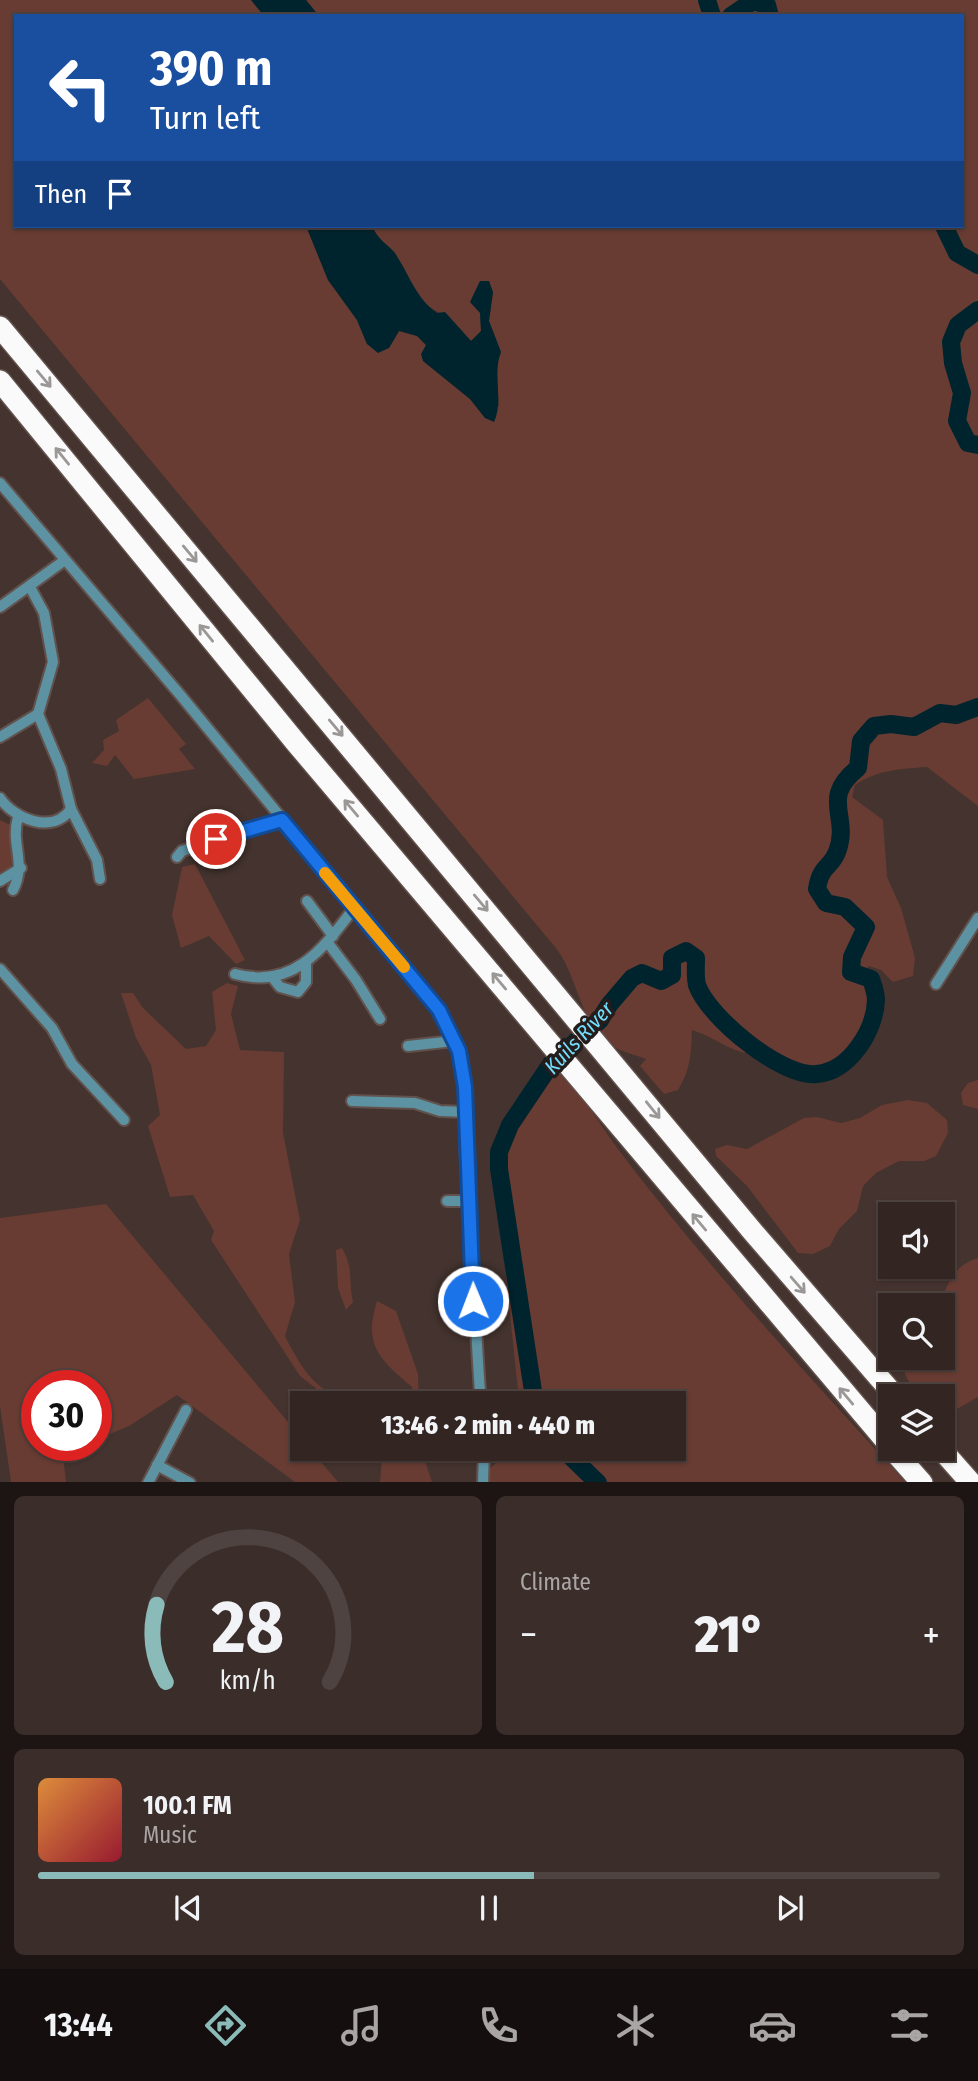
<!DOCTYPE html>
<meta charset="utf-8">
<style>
body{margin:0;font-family:"Fira Sans Condensed",sans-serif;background:#3b2e2a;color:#f1f3f6;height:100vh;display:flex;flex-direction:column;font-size:26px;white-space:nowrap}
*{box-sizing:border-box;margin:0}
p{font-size:23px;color:#a9a5a5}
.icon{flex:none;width:38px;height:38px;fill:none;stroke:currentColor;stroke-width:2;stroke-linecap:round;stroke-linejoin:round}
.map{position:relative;height:1482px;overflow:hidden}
.panel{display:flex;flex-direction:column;gap:14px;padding:14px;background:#1c1513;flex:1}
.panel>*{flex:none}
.guide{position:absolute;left:14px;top:14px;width:950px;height:214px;border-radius:0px;box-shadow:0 2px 5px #0004,0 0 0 2px #4e4340;background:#1a4fa0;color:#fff;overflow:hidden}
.fabs{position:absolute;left:878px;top:1202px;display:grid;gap:14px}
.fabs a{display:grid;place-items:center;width:77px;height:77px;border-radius:0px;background:#332622;box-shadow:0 2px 5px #0004,0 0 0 2px #4e4340;font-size:35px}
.speed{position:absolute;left:21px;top:1370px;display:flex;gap:14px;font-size:35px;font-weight:700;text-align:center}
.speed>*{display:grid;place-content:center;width:91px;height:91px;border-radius:50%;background:#332622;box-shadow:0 2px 5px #0004,0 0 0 2px #4e4340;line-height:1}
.speed .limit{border:10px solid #d22;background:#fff;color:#111}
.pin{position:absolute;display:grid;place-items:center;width:60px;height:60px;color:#fff;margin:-30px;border:4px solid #fff;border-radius:50%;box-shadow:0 2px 7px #0007}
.me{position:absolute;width:77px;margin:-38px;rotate:359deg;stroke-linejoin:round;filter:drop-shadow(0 0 5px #0008)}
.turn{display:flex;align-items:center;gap:24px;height:147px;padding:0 21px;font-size:32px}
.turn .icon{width:91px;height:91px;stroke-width:2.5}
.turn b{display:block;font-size:49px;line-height:60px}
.then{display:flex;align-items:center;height:66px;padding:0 21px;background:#0003;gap:14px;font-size:26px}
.big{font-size:52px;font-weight:800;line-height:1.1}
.panel .tile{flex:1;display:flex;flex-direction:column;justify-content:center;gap:10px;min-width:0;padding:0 24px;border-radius:10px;background:#3b2e2a}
.panel .dial{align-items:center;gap:0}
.dial svg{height:182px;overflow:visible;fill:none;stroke:#4e4340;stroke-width:7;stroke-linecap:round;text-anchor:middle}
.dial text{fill:#f1f3f6;stroke:none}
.song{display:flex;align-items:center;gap:21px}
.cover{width:84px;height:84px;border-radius:10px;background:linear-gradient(135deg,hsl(30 70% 55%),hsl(350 70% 35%))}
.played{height:7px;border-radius:4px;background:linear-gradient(90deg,#8bbbb9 55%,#4e4340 55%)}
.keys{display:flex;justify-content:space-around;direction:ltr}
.heat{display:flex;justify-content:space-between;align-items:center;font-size:38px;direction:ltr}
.panel .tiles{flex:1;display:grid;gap:14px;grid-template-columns:1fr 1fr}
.tile:last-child{grid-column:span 2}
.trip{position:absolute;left:290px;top:1391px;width:396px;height:70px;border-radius:0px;background:#332622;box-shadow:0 2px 5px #0004,0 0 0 2px #4e4340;font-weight:800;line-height:70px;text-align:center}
.dock{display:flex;height:112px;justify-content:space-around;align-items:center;background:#140f0e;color:#a9a5a5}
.dock .icon{width:49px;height:49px}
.dock .current{color:#8bbbb9}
.dock b{font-size:32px;color:#f1f3f6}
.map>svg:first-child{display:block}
.green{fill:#683c32}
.water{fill:#00242e}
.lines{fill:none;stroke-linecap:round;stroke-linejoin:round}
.river{stroke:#00242e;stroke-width:18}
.minor-casing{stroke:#62524d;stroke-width:14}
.motorway-casing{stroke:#62524d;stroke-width:24}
.minor{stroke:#5d92a3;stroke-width:10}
.motorway{stroke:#fafafa;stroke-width:21}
.oneway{stroke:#9a9796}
.route-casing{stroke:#114b97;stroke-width:18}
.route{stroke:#1a73e8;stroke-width:12}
.slow{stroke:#f59e0b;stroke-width:12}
.labels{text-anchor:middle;stroke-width:7;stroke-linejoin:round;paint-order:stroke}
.water-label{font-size:21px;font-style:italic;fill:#72ddfd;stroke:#251d1b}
</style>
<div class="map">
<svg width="978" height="1483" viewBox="0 0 978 1483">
<rect width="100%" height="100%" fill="#44332e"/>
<!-- green -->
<g class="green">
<path d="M0 0H251L264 16H16V226H306L328 280 357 320 367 344 389 348 399 331 418 336 426 345 423 361 470 399 485 418 499 406 496 366 501 352 489 321 493 292 480 313 481 331 471 341 453 321 421 302 395 252 380 242 372 226H962V16H319L306 0H978V806L927 767C900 769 877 770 855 785L852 797 883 820 887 877 901 908 915 958 913 976 893 982 881 970 869 966 861 974 871 979C879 1014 868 1044 838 1064 831 1069 823 1075 814 1075 793 1074 771 1058 755 1046L744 1053C724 1047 711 1036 692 1030 691 1053 691 1069 678 1090L664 1094 640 1066 646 1059C636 1055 619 1051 611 1045 578 1021 579 977 555 947L0 279Z"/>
<polygon points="148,698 186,744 179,749 195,769 134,779 115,755 107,766 92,763 104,750 103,740 119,731 116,720"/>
<polygon points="0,820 12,826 14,846 11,868 0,874"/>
<polygon points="195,864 245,960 236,964 209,936 181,948 172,915 182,867"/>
<path d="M227 983 238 986 231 1014 240 1050 284 1052 283 1133 300 1220 289 1254 295 1302 285 1336C303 1371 316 1393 356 1403L331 1400 300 1376 211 1240 214 1231 193 1195 170 1197 148 1126 160 1115 151 1065 136 1038 121 993H133L143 1008 186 1049 206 1046 216 1030 212 992Z"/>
<path d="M559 1066C583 1095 601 1127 624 1157 711 1271 809 1376 905 1482L490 1483V1468L513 1449H674V1404L523 1403 518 1391 497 1190C495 1182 491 1172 491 1164 489 1127 526 1078 559 1066Z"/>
<polygon points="978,1080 978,1109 963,1105 961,1093 968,1083"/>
<polygon points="908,1100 927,1103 947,1120 948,1133 936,1156 924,1161 899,1161 876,1173 863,1186 857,1211 839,1229 830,1246 813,1254 798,1253 747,1186 716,1156 715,1149 727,1145 747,1149 804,1118 817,1117 841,1123 860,1118 882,1105"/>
<polygon points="106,1204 303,1440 303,1449 310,1449 338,1482 295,1482 177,1395 129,1426 96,1440 96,1386 37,1386 37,1446 85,1446 63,1455 66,1482 11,1482 0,1406 0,1218"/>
<path d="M342 1248C354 1269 348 1279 353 1302L346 1310 338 1288 336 1250Z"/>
<path d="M978 1258V1397L957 1409 943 1413V1396H920C911 1384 898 1373 908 1358H943V1306L940 1305C947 1284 954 1265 978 1258Z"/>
<path d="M377 1301 396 1311 418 1374 419 1403H411L412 1387C379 1359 363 1345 377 1301Z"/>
<polygon points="394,1449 421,1449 432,1482 380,1482 382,1458"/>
</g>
<!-- water -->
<g class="water">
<polygon points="251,0 306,0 319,16 264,16"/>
<path d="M306 226H372C380 243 388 243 396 255 410 276 416 298 437 313L445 312 471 341 481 331 480 313 470 302 480 281H489L493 292 489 321 501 352C492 375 504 400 494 422L485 418 470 399 423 361 421 354 426 345 417 336 399 331 389 348 378 353 367 344 357 320 328 280Z"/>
</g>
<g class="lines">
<!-- river -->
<g class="river">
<polyline points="707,0 712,16"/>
<polyline points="731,16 753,1 767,5 770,16"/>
<polyline points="944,226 957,253 978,265"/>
<polyline points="978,310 958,325 951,342 953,363 962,393 957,421 968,443 978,445"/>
<path d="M535 1404 499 1169V1152L510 1125 551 1064 600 1020 609 1005 632 978 642 973 661 981 672 975V958L686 951 696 958C696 966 695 977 697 985 708 1017 782 1078 817 1074 850 1071 875 1030 876 1000 876 993 873 985 871 979L851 972 852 957 866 927 845 907 826 903 817 889C821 864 831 868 837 852 851 816 819 799 858 768L861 741 874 726 891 724 914 727 940 713 956 715 978 707"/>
<polyline points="563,1449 598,1483"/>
</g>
<defs>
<g id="minor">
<path d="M0 483 182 697 439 1010C446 1023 455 1038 459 1053 469 1088 463 1124 466 1159 474 1240 474 1322 481 1404"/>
<polyline points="0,607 65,560"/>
<polyline points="0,737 38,714"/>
<path d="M0 798C14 819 53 835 71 809L61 769 38 714 53 662 44 613 30 587"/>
<polyline points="71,809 97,860 100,879"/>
<polyline points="177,857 182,851 282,819"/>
<polyline points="0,881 21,868"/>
<path d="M13 890C27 863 10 844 18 817"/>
<polyline points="307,901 333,936"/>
<polyline points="328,943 356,980 380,1019"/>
<polyline points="0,969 52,1028 72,1064 124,1120"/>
<path d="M235 974C293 990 323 949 354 908"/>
<polyline points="272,977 280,987 298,992 306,982 306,962"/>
<polyline points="936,984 978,918"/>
<polyline points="408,1046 454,1041"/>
<polyline points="352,1101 415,1103 440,1111 466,1112"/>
<polyline points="447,1201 471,1201"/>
<polyline points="157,1465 190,1483"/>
<polyline points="148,1483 186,1410"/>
<polyline points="483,1483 484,1449"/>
</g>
<g id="motorway">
<polyline points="0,327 753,1232 895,1396"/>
<polyline points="0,381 297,744 891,1447"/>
<polyline points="892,1449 922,1483"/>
<polyline points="941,1449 971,1483"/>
</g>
</defs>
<!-- minor casing -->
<use href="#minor" class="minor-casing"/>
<!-- motorway casing -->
<use href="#motorway" class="motorway-casing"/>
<!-- minor -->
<use href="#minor" class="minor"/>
<!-- motorway -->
<use href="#motorway" class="motorway"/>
</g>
<!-- one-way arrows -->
<defs><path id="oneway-shaft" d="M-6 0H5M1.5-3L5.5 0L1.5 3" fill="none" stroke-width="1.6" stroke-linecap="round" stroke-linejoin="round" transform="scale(1.75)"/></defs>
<g class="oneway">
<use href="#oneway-shaft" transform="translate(44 379) rotate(50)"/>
<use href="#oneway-shaft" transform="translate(62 456) rotate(-129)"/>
<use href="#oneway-shaft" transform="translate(190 554) rotate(50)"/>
<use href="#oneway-shaft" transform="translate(206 633) rotate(-129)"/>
<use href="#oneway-shaft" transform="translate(336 728) rotate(50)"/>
<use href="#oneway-shaft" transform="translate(351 808) rotate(-130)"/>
<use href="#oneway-shaft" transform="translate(481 903) rotate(50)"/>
<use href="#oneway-shaft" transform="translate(499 981) rotate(-130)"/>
<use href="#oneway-shaft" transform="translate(653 1110) rotate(51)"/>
<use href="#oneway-shaft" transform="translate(699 1222) rotate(-130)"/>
<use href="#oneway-shaft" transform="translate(798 1285) rotate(49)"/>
<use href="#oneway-shaft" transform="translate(846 1396) rotate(-130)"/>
</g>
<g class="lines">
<defs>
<polyline id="route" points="216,839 282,820 439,1010 459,1051 465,1087 473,1301"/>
</defs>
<!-- route casing -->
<use href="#route" class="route-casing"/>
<!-- route -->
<use href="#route" class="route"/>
<!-- slow -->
<polyline class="slow" points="325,873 404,967"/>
</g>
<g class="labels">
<!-- water labels -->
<g class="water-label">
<text transform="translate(579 1038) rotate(-47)" y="7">Kuils River</text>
</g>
</g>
</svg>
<div class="fabs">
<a><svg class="icon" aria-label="sound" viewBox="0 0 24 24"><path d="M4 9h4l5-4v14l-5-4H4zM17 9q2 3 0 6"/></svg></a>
<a><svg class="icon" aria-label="search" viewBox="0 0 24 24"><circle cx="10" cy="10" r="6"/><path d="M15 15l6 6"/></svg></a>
<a><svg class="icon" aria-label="layers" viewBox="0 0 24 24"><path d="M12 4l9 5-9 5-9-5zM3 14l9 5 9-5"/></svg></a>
</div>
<div class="speed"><div class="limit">30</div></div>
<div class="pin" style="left:216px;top:839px;background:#d93025"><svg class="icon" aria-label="arrive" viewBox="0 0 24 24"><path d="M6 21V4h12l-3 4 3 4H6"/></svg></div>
<svg class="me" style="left:473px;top:1301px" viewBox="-20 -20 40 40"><circle r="17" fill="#1a73e8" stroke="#fff" stroke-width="3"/><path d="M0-11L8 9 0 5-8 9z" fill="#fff"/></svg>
<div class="trip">13:46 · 2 min · 440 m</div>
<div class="guide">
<div class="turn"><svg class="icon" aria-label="left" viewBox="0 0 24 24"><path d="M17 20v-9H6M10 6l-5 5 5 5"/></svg><div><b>390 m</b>Turn left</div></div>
<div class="then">Then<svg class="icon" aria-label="arrive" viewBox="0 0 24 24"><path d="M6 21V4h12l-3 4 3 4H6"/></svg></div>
</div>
</div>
<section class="panel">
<div class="tiles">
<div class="tile dial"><svg viewBox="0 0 100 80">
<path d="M14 69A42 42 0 1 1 86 69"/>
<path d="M14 69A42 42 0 0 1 10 35" stroke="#8bbbb9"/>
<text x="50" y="56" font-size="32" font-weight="700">28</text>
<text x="50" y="72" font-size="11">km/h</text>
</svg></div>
<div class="tile"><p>Climate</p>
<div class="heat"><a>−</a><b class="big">21°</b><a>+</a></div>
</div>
<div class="tile">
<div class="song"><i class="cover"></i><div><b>100.1 FM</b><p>Music</p></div></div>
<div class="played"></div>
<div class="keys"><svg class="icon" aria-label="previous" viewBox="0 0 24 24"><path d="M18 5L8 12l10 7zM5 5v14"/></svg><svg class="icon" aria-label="pause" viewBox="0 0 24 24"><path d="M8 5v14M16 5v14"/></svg><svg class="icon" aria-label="next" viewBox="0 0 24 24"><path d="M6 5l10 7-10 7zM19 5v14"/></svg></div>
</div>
</div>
</section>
<nav class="dock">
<b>13:44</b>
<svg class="icon current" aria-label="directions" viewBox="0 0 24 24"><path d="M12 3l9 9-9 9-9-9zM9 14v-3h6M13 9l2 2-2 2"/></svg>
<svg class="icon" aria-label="music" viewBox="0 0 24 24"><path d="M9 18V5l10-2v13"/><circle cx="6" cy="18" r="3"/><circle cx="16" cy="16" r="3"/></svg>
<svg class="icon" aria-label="phone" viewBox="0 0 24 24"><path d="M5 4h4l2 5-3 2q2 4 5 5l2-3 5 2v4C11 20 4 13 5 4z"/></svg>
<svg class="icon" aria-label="climate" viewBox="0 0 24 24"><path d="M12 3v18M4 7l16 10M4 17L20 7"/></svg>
<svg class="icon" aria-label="car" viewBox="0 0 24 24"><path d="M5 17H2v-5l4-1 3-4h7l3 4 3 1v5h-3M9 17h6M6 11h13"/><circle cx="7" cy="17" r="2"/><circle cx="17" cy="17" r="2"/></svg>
<svg class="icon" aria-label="filters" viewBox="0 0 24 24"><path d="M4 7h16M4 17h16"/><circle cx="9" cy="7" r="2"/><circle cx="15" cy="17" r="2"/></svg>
</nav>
